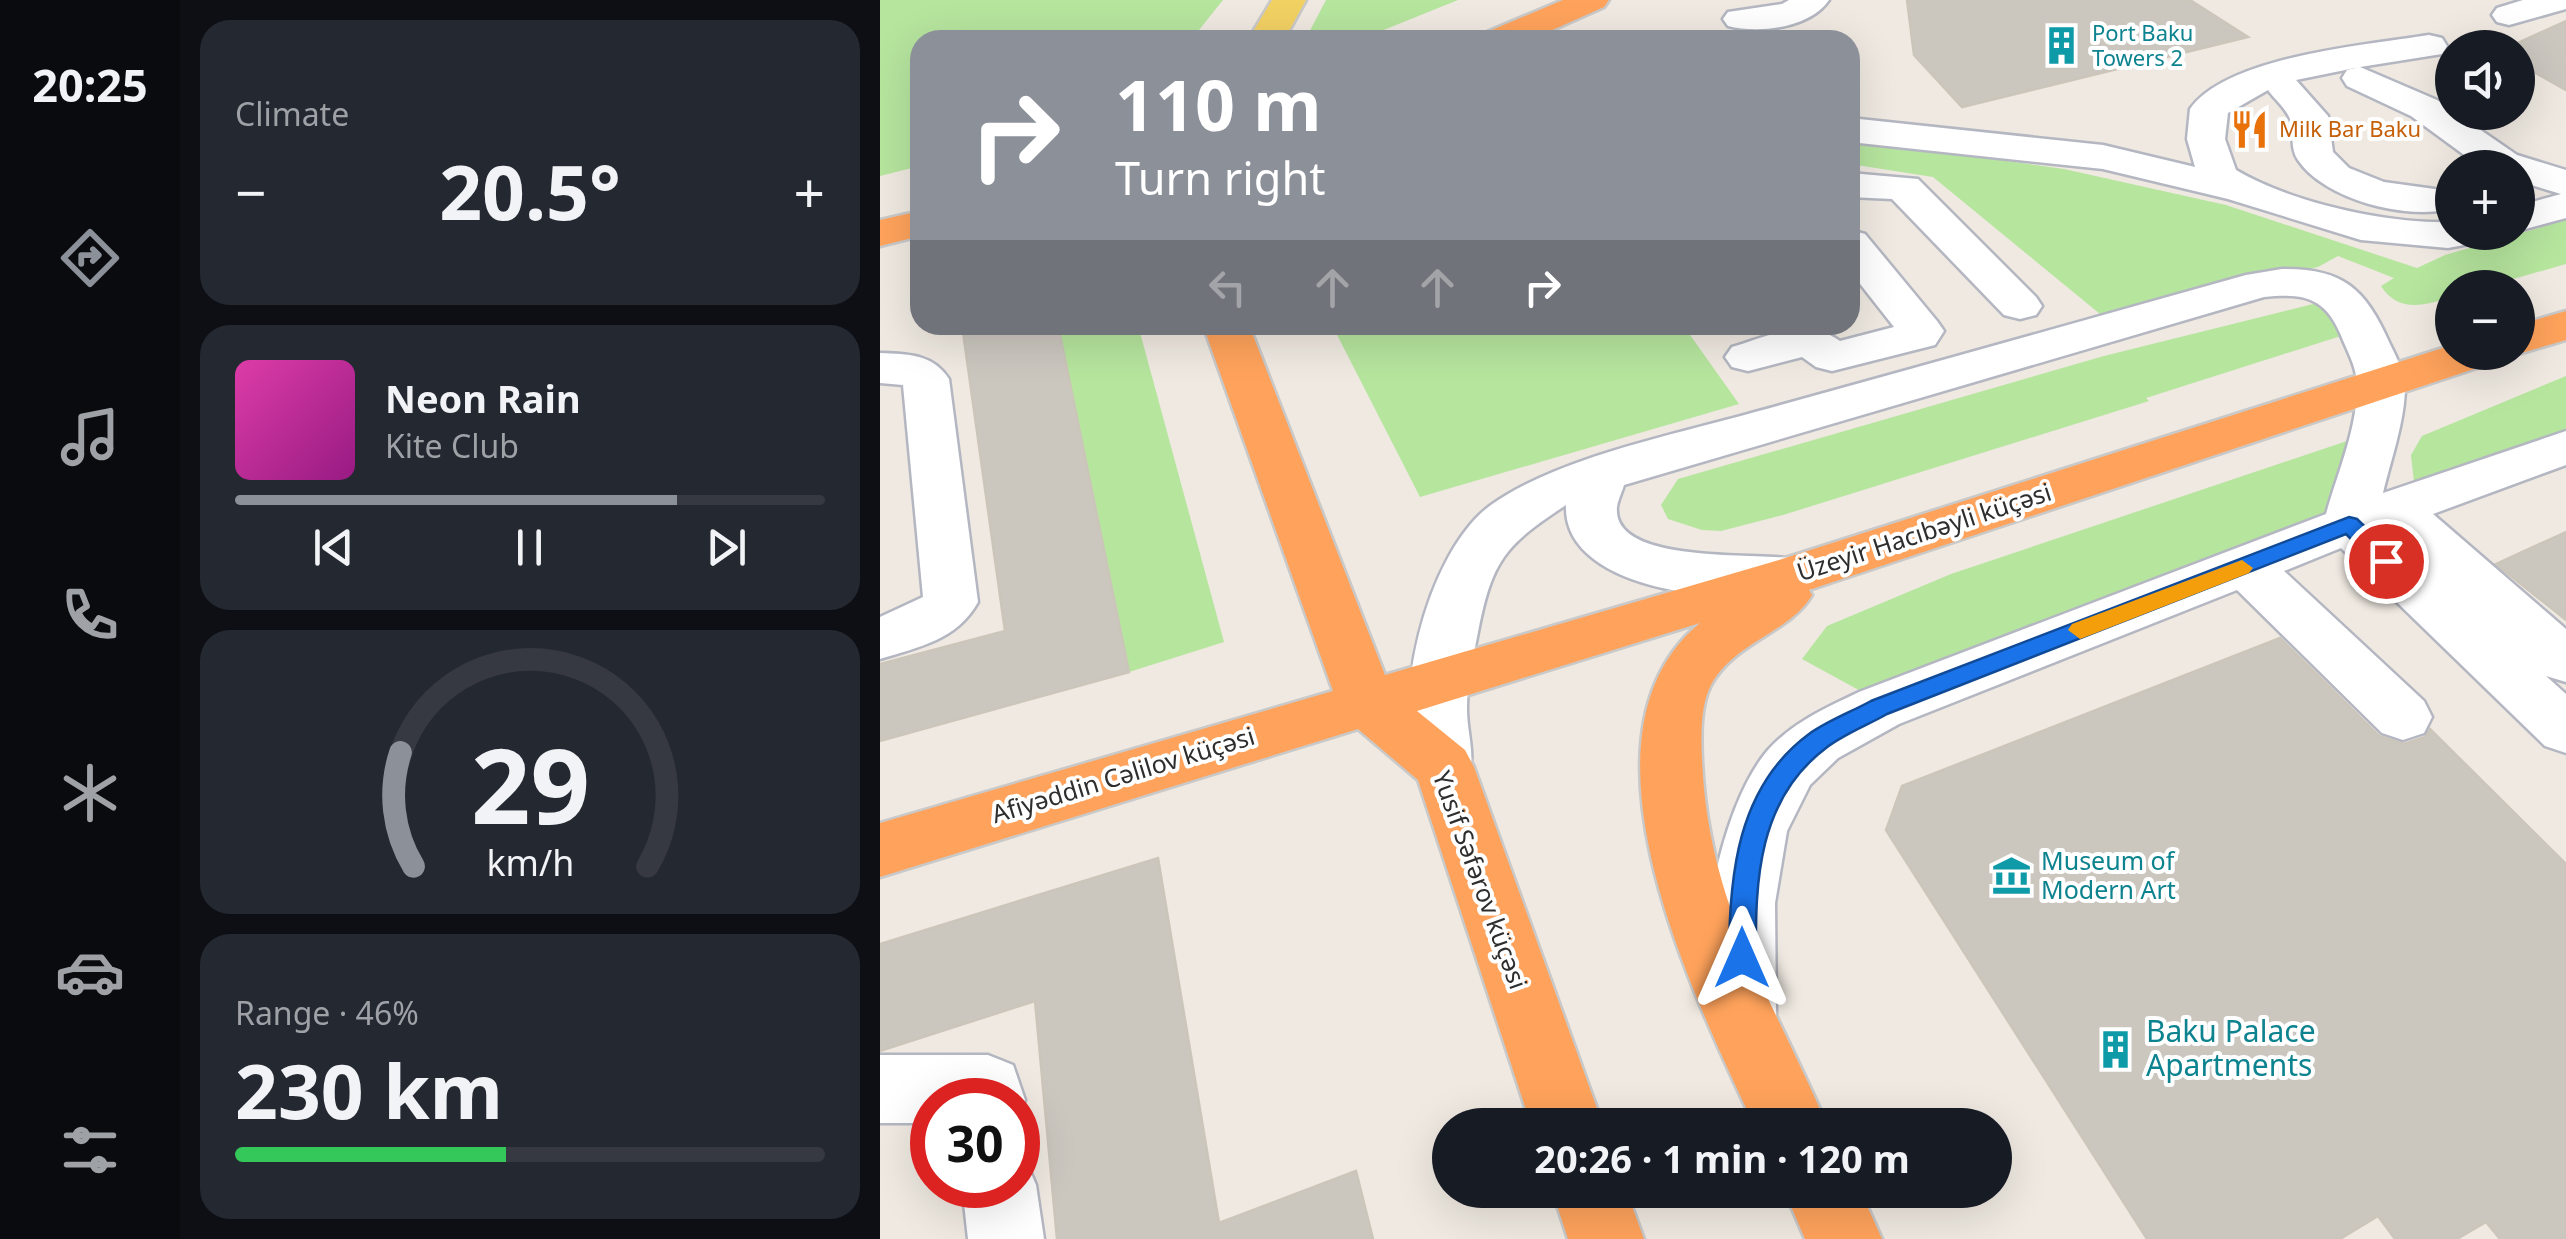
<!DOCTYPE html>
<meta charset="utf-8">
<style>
body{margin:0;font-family:"Noto Sans",sans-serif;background:#242831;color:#f1f3f6;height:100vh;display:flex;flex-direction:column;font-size:38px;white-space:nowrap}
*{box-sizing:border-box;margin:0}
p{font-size:32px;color:#9ea1a6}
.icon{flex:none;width:55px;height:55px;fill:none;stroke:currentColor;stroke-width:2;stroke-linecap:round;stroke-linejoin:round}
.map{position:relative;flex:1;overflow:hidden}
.panel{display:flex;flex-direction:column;gap:20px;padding:20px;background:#0d0f14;width:700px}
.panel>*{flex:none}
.guide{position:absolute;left:30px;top:30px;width:950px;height:305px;border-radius:30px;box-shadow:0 10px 40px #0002;background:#8c9099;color:#fff;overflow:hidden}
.tools{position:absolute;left:1555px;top:30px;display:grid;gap:20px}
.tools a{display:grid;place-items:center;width:100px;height:100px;border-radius:50%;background:#171b24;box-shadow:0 10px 40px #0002;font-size:50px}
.speed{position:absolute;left:30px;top:1078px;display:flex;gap:20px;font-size:50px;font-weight:700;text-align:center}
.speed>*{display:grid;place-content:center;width:130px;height:130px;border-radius:50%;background:#171b24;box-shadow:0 10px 40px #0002;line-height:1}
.speed .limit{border:15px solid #d22;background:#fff;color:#111}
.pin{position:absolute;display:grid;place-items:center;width:85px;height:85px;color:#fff;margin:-42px;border:5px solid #fff;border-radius:50%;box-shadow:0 2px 10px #0007}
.me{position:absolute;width:110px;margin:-55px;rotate:0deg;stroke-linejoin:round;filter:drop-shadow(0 0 8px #0008)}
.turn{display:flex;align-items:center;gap:35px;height:210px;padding:0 40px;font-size:45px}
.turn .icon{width:130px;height:130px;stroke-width:2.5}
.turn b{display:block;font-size:70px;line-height:85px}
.lanes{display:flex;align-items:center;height:95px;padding:0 40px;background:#0003;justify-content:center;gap:50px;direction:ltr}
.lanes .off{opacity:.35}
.big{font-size:75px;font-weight:700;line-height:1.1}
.panel .tile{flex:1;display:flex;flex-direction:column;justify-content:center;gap:15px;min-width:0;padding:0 35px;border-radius:30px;background:#242831}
.panel .dial{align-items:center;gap:0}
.dial svg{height:260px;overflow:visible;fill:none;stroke:#363941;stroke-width:7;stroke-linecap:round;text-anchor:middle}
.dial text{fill:#f1f3f6;stroke:none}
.song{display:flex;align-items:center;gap:30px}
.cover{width:120px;height:120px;border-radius:15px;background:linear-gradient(135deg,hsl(320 70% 55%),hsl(310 70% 35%))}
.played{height:10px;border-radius:5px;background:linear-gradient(90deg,#8c9099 75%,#363941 75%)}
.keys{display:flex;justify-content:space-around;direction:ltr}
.heat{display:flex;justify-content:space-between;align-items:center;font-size:55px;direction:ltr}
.charge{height:15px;border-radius:8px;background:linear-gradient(90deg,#34c759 46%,#363941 0)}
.trip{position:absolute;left:552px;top:1108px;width:580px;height:100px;border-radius:50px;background:#171b24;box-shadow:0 10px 40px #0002;font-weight:700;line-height:100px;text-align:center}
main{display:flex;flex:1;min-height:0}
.tabs{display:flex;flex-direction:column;width:180px;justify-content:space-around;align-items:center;background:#090b0e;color:#9ea1a6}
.tabs .icon{width:70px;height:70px}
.tabs .selected{color:#8c9099}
.tabs b{font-size:45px;color:#f1f3f6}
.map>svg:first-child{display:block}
.green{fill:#b6e59e}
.building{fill:#cbc7bf;stroke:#cbc5ba;stroke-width:2.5}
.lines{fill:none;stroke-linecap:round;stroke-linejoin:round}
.minor-casing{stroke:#b4b7c1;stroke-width:5}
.major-casing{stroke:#c9c9c9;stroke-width:5}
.highway-casing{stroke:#c9c9c9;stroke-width:5}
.minor{fill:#fff;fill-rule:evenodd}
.major{fill:#f2d163;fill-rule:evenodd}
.highway{fill:#ffa35c;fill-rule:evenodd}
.route{fill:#1a73e8;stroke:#114b97;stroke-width:2.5}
.slow{fill:#f59e0b}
.labels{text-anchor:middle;stroke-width:8;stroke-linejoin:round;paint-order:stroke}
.far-culture-label{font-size:22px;fill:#0d838f;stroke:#fff;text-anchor:start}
.far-food-label{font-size:22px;fill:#c56008;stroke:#fff;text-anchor:start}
.street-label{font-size:25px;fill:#2e2e2e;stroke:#fff}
.culture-label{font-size:25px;fill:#0d838f;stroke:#fff;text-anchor:start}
.near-culture-label{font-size:30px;fill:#0d838f;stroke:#fff;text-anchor:start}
</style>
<main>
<nav class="tabs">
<b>20:25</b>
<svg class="icon selected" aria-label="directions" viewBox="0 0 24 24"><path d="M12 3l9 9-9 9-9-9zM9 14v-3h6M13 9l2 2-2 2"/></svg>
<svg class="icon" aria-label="music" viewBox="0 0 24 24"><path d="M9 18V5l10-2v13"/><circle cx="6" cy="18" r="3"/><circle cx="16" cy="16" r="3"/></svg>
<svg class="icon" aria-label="phone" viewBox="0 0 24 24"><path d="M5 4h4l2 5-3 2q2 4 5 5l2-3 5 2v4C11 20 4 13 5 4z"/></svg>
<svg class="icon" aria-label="climate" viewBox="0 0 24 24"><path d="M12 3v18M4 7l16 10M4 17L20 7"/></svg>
<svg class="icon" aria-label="car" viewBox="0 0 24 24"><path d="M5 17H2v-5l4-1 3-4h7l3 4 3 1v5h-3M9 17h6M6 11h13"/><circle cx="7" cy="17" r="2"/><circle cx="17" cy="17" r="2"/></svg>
<svg class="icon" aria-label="filters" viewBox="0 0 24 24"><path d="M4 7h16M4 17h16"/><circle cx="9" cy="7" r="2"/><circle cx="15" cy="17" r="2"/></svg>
</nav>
<section class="panel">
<div class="tile"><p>Climate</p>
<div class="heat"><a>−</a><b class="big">20.5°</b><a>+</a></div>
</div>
<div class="tile">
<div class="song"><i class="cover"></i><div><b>Neon Rain</b><p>Kite Club</p></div></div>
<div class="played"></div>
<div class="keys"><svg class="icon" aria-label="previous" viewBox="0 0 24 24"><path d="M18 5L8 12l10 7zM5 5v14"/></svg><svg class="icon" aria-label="pause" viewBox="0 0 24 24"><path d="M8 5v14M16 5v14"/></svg><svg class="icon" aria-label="next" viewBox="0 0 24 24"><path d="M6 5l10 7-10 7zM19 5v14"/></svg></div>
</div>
<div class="tile dial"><svg viewBox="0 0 100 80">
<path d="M14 69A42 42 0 1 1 86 69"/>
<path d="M14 69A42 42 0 0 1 10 34" stroke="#8c9099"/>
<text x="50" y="56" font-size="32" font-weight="700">29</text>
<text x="50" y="72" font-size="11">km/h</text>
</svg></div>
<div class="tile"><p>Range · 46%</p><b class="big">230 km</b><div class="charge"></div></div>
</section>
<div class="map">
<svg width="1686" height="1239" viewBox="0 0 1686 1239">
<rect width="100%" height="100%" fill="#efe9e1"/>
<!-- green -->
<g class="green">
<polygon points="0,0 343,0 311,40 40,40 40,166 0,176"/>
<polygon points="446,0 578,0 479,40 425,40"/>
<path d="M970 139 1184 169 1346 205 1537 268 1565 255 1686 220V264L1605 287 1572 288V297C1545 305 1519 314 1501 286L1514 278 1458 256 1438 267 1220 314 1053 177 970 164Z"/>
<polygon points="1433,304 1460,315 1464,335 1266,398 1269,401 903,515 841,531 822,530 788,519 781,505 798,479 1224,356"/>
<polygon points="178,325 258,325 344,642 249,672"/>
<polygon points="452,325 803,325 859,404 540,497"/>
<polygon points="1686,376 1686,440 1535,492 1531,455 1542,436"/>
<polygon points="1476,438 1450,509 1386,550 986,694 922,659 947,626 1071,574"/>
</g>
<!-- building -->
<g class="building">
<polygon points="1027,0 1310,0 1368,37 1082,107 1034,55"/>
<polygon points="1686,21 1686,90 1638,63 1638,48 1627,48"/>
<polygon points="82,325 178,325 249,672 0,741 0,664 125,631"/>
<polygon points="1686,532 1686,620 1616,564"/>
<polygon points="1400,638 1499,736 1524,744 1545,737 1550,729 1686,864 1686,1239 1620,1239 1606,1222 1577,1239 1515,1239 1498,1216 1460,1239 1267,1239 1006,830 1022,786"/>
<polygon points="278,858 339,1223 476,1171 493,1239 177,1239 155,1001 0,1051 0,944"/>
</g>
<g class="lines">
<defs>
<g id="minor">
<path d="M909 0H949C930 28 879 34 848 26L843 19 848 12 902 4Z"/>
<polygon points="1643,0 1686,0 1686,9 1629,25 1617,22 1612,15 1617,8"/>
<path d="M1549 35 1562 38 1567 46 1562 54 1480 67 1557 100 1637 155 1686 170V218L1638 231V206L1681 194 1638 181V168H1602L1531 116 1467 86 1462 78 1467 70 1480 67 1416 80 1448 116 1453 152 1469 168 1504 182 1569 191 1572 196 1569 209C1525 220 1444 199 1418 160 1410 149 1414 134 1411 122 1408 110 1395 100 1388 90L1348 113 1345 139 1356 170C1412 203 1508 224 1572 222V232H1611L1605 241 1568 248 1481 240 1348 199 1223 169 970 142V118L1223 145 1315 167 1307 139 1310 109C1347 56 1488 45 1549 35Z"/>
<polygon points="970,173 1038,179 1156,297 1162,306 1156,315 1140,319 1124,315 1012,199 970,197"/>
<path d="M970 230 985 234 1057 321 1064 331 1055 345 952 371 936 367 922 357 868 371 852 367 845 357 852 347C890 336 925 316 960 341L1014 327 970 271Z"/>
<path d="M1402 269C1462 268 1485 288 1509 342 1515 355 1524 370 1525 386 1525 421 1511 459 1503 493L1686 431V465L1553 514 1686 629V682L1666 676 1686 694V753L1665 746 1461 548 1404 571 1544 701 1552 717 1544 733 1523 740 1502 733 1357 590 1019 724 958 758 930 785 907 831 895 903 896 1015 886 1037 862 1047 838 1037C807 969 838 808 888 750 913 722 946 708 979 692L1446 514C1457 474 1478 427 1477 385 1477 367 1466 349 1460 333 1444 296 1421 293 1384 297L744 485C742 492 738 500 737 507 731 569 896 550 932 561L940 575 932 589C869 608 682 596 686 505 625 545 612 560 598 632 593 658 587 683 587 709 587 737 598 759 585 784L564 791 543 784C506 713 546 552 611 505 679 457 794 435 875 412 1039 367 1202 321 1366 275Z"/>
<path d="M0 353C28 354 53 354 69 379L98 602C77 640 39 647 0 659V617L43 597 23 385 0 383Z"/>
<polygon points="0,1055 108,1055 133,1065 145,1100 138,1116 138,1100 52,1100 52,1123 0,1123"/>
<polygon points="138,1156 145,1159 156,1185 164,1239 88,1239 82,1185 138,1185"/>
</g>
<polygon id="major" points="392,0 426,0 404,40 368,40"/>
<g id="highway">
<polygon points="683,0 729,0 724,7 650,40 602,40 607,32"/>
<polygon points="40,211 40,236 0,246 0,220"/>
<polygon points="1686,311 1686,340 1638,354 1632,352 1638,352 1638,325"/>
<path d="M323 325H369L505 675 899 560 1572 345V352H1622L1615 362 929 590 932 595C911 632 854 642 831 685 820 706 821 737 822 760 828 906 892 997 947 1125H874C816 1000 683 735 820 623L537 711 585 750 594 767 723 1125H651L538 780 478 729 0 877V823L453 691Z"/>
<polygon points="672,1190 746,1190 764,1239 688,1239"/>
<polygon points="904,1190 980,1190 1002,1239 925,1239"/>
</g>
</defs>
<!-- minor casing -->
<use href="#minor" class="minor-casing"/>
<!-- major casing -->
<use href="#major" class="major-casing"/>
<!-- highway casing -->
<use href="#highway" class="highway-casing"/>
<!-- minor -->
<use href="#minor" class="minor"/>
<!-- major -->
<use href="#major" class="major"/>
<!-- highway -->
<use href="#highway" class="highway"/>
</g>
<!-- route -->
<path class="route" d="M1469 517 1477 519 1514 555 1517 561 1514 566H1498L1466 534 1007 714C988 725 964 734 946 748 878 799 875 881 876 958L872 967 862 971 853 967 849 958C849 876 857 787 929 734 947 721 971 712 991 701Z"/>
<!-- slow -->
<polygon class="slow" points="1362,560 1373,568 1369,573 1208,636 1200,639 1188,630 1192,624"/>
<!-- icons -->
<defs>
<symbol id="building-bare" viewBox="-9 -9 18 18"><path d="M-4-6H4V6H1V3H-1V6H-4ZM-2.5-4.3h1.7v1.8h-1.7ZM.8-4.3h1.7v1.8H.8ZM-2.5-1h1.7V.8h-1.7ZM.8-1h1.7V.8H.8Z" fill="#0f9aa8" stroke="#fff" stroke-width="2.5" paint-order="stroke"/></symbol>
<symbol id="restaurant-bare" viewBox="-9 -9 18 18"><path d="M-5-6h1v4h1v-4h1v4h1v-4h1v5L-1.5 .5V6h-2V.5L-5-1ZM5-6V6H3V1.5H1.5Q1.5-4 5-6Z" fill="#e8710a" stroke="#fff" stroke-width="2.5" paint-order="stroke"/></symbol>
<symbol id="museum-bare" viewBox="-9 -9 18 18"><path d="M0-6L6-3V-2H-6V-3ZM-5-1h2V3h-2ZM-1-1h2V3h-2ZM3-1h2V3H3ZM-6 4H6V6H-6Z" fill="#0f9aa8" stroke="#fff" stroke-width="2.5" paint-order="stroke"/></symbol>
</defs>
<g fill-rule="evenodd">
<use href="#building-bare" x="1154" y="18" width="55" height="55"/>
<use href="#restaurant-bare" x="1342" y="102" width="55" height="55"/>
<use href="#museum-bare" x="1104" y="848" width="55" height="55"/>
<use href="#building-bare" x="1208" y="1022" width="55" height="55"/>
</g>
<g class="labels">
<!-- far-culture labels -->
<g class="far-culture-label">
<text x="1212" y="41">Port Baku<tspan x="1212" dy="25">Towers 2</tspan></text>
</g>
<!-- far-food labels -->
<g class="far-food-label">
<text x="1399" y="137">Milk Bar Baku</text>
</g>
<!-- street labels -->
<g class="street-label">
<text transform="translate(1044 532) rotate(-18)" y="9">Üzeyir Hacıbəyli küçəsi</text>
<text transform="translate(243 775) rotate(-17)" y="9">Afiyəddin Cəlilov küçəsi</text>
<text transform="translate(600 880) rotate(70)" y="9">Yusif Səfərov küçəsi</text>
</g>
<!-- culture labels -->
<g class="culture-label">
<text x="1161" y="870">Museum of<tspan x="1161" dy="29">Modern Art</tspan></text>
</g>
<!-- near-culture labels -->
<g class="near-culture-label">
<text x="1266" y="1042">Baku Palace<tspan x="1266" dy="34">Apartments</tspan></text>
</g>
</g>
</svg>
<div class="tools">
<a><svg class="icon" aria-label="sound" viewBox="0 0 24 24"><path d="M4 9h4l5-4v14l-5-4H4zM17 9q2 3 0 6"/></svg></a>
<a>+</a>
<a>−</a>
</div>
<div class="speed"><div class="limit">30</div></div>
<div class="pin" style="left:1506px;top:561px;background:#d93025"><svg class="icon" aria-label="arrive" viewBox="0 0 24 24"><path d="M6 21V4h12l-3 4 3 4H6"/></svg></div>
<svg class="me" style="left:862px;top:958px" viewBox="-20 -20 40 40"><path d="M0-17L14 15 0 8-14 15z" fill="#1a73e8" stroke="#fff" stroke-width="4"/></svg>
<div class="trip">20:26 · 1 min · 120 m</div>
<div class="guide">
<div class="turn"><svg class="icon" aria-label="right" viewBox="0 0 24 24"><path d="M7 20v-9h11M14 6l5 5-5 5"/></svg><div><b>110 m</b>Turn right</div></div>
<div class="lanes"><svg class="icon off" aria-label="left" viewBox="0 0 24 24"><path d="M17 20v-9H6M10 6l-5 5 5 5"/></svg><svg class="icon off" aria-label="ahead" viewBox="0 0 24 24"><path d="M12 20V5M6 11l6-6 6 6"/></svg><svg class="icon off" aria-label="ahead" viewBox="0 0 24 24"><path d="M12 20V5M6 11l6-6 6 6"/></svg><svg class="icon" aria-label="right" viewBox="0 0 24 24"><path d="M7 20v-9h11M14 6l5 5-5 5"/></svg></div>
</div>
</div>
</main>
